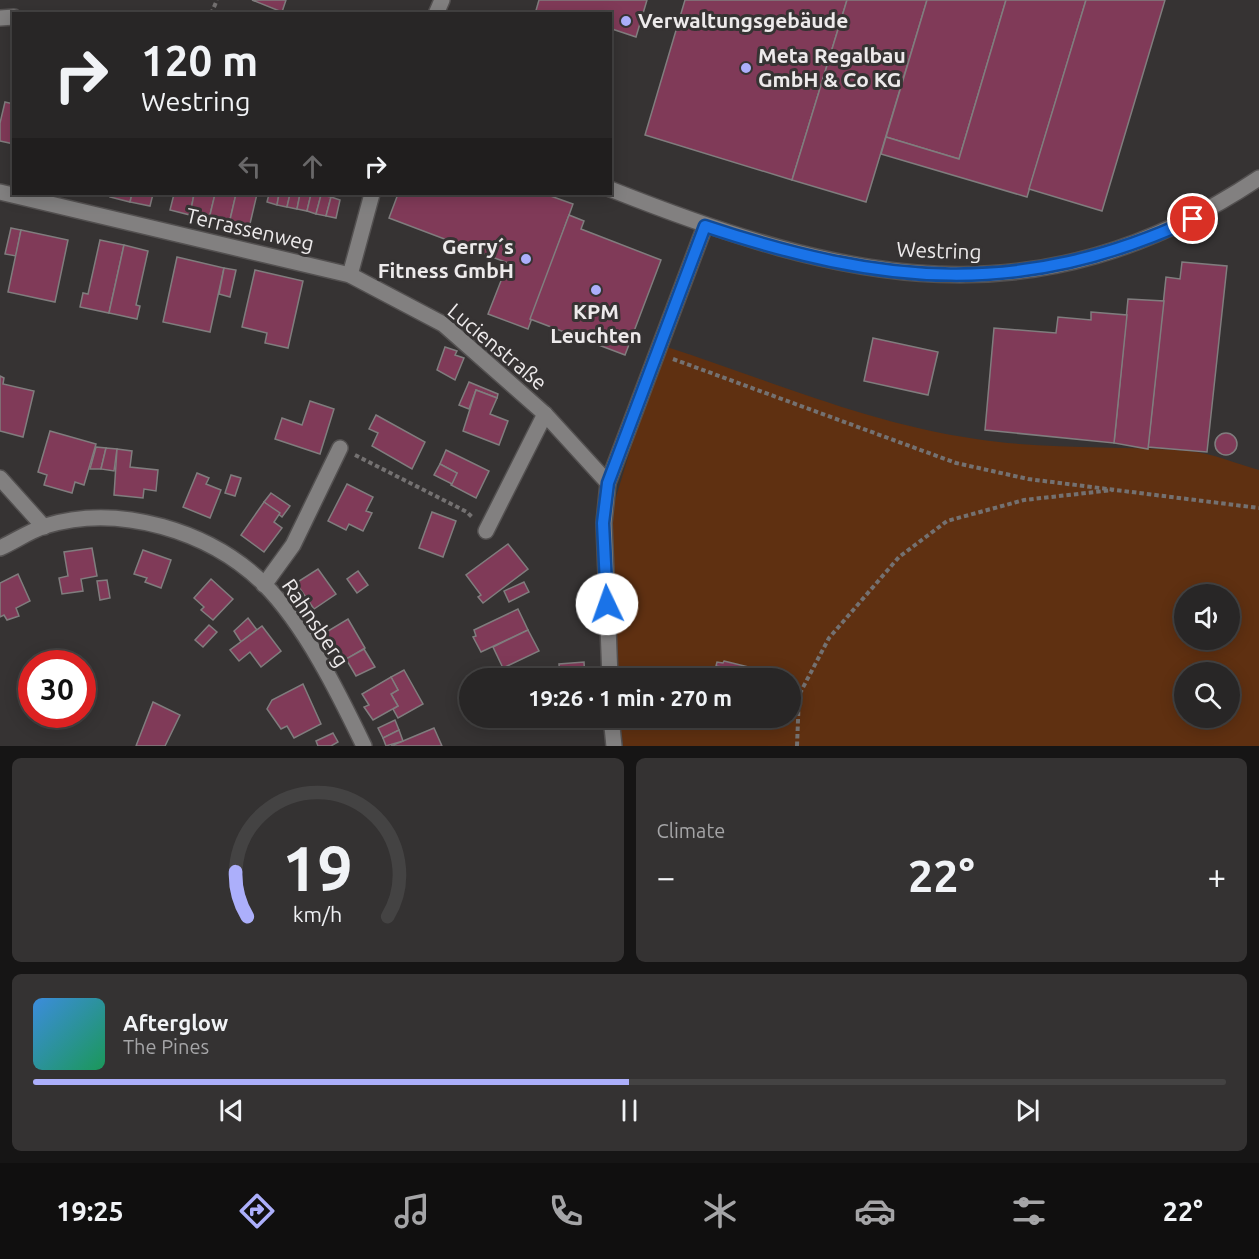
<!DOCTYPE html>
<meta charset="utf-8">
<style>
body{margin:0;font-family:Ubuntu,sans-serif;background:#343232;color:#f1f3f6;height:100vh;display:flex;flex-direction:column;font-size:22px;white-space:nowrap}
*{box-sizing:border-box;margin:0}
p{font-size:20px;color:#a5a5a7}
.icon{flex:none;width:33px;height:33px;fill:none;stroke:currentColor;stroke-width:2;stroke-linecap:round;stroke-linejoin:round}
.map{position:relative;height:746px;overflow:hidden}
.panel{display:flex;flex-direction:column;gap:12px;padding:12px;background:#161515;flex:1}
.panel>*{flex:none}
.top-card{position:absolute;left:12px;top:12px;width:600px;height:183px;border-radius:0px;box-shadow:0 3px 15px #0003,0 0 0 2px #444343;background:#282626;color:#f1f3f6;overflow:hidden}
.fabs{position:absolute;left:1174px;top:584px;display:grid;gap:12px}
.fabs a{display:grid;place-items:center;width:66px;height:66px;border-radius:50%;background:#282626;box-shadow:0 3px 15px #0003,0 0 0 2px #444343;font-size:30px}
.speed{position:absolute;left:18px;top:650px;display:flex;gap:12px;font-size:30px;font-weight:700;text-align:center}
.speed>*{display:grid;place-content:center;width:78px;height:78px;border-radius:50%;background:#282626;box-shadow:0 3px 15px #0003,0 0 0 2px #444343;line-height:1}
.speed .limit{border:9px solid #d22;background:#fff;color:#111}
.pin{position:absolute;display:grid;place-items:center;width:51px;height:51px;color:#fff;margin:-26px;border:3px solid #fff;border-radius:50%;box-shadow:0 2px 6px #0007}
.me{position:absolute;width:66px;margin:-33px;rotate:357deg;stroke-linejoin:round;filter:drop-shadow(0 0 4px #0008)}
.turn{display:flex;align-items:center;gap:21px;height:126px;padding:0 30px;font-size:27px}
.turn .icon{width:78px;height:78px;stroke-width:2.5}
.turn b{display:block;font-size:42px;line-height:51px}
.lanes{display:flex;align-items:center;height:57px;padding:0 30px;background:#0003;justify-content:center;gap:30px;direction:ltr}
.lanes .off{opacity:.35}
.big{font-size:45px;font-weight:700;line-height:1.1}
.panel .tile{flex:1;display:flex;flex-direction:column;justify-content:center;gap:9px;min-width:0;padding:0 21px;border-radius:9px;background:#343232}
.panel .dial{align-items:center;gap:0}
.dial svg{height:156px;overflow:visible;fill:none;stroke:#444343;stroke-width:7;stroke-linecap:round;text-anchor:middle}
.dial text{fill:#f1f3f6;stroke:none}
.song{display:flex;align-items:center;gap:18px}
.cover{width:72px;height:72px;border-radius:9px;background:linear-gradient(135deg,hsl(210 70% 55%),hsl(150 70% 35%))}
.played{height:6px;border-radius:3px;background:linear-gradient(90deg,#acaffb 50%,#444343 50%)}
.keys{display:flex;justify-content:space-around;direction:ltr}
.heat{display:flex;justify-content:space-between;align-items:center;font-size:33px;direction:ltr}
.panel .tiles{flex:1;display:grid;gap:12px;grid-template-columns:1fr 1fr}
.tile:last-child{grid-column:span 2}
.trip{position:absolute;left:459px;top:668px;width:342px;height:60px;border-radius:30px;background:#282626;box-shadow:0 3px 15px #0003,0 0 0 2px #444343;font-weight:700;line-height:60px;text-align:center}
.menu{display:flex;height:96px;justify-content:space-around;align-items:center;background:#100f0f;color:#a5a5a7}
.menu .icon{width:42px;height:42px}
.menu .active{color:#acaffb}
.menu b{font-size:27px;color:#f1f3f6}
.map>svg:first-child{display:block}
.green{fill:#5f3011;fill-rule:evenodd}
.building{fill:#803a58;stroke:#807d7e;stroke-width:1.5}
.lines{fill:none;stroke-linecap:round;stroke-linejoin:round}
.minor-casing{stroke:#535050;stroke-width:18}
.path{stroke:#747171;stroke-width:4;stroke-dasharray:4.5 3;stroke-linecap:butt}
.minor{stroke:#828080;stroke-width:15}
.route-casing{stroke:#114b97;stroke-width:15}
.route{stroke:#1a73e8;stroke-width:10}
.poi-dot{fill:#acaffb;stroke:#363333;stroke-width:2}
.labels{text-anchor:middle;stroke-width:6;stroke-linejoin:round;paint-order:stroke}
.poi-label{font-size:21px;font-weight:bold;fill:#edeaeb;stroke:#363333;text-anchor:start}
.street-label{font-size:21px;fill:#edeaeb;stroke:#363333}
</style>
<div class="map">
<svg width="1259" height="746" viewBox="0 0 1259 746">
<rect width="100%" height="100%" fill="#363333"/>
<!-- green -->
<path class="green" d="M667 347C769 380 869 424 976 439 1047 450 1118 445 1189 451 1212 453 1237 464 1259 470V746H623L619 717H790V678H615L609 520 647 395ZM1185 594H1230V639H1185ZM1185 672H1230V717H1185Z"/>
<!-- building -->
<g class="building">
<polygon points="252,0 286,0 282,12"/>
<polygon points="539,0 647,0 636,37 612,29 610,33 610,14 535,14"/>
<polygon points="685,0 847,0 792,180 645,135"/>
<polygon points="847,0 927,0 866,202 792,180"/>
<polygon points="927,0 1006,0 959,159 886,137"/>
<polygon points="1006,0 1086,0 1027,197 881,154 886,137 959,159"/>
<polygon points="1086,0 1165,0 1102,211 1029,189"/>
<polygon points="5,102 14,104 14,144 0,141 0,123"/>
<polygon points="111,194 132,194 130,202 110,197"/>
<polygon points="132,194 153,194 150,206 130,202"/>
<polygon points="174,194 194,194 190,215 170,210"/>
<polygon points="194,194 215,194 209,219 190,215"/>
<polygon points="215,194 236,194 229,224 209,219"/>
<polygon points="236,194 257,194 249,228 229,224"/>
<polygon points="269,194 279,194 277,205 267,202"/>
<polygon points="279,194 290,194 287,207 277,205"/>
<polygon points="290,194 300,194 297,209 287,207"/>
<polygon points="300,194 311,194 307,211 297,209"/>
<polygon points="311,194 321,195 316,214 307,211"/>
<polygon points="398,194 545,194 573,204 528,329 488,314 508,263 389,218"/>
<polygon points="321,195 331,197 326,216 316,214"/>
<polygon points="331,197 340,200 336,218 326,216"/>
<polygon points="569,215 584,221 581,229 661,260 625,355 530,319"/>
<polygon points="11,228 21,230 16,256 5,254"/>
<polygon points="21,230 68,240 55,302 8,292"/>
<polygon points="100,240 124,245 109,313 80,307 83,293 88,294"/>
<polygon points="124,245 148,251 136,305 140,306 137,319 109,313"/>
<polygon points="177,257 224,268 210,332 163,322"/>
<polygon points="1182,262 1227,266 1207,452 1148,447 1166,277 1180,279"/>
<polygon points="224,268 236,270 230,297 219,294"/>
<polygon points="255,270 303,281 288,348 265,343 267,333 242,327"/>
<polygon points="1128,299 1164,301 1148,449 1114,443"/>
<polygon points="1091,312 1127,315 1114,443 985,430 994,328 1056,333 1058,317 1091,320"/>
<polygon points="873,338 938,352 928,395 864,381"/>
<polygon points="445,347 457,351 455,355 464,358 455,380 437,370"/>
<polygon points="0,376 4,378 3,384 34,391 23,437 0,431"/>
<polygon points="469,382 498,394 497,398 476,390 469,409 459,405"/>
<polygon points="476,390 497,398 490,414 508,421 499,445 463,431"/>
<polygon points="310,401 334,409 320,454 275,439 282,418 302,425"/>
<polygon points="376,415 425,442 412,469 372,446 378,433 369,429"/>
<polygon points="50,431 96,444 84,485 75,482 72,493 44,485 47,475 38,472"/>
<circle cx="1226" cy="444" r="11"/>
<polygon points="96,447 106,448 101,469 90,469"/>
<polygon points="106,448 117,449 114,471 101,469"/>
<polygon points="117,449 132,451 130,467 158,470 156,491 144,489 143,498 114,495"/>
<polygon points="446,450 489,471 476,498 451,485 457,473 440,464"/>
<polygon points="440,464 457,473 452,484 434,475"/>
<polygon points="197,473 209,478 206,484 221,490 210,518 183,507"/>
<polygon points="231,475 241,478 235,496 225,493"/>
<polygon points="347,484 373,497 366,511 372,513 363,531 349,524 346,530 328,521"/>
<polygon points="271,493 290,506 282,517 264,502"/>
<polygon points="264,502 280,513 274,522 282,528 264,552 241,535"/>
<polygon points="432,512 456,521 443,557 419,548"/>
<polygon points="508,544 528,569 483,603 478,597 481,595 466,575"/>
<polygon points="92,548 97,576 81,579 83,591 62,594 59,578 68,576 64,552"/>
<polygon points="143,550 171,560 161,588 145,582 147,578 134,574"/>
<polygon points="318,569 336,594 314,609 296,583"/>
<polygon points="358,571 368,585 357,593 347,579"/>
<polygon points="18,574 30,601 16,608 19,616 7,620 4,615 0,617 0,583"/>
<polygon points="211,579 233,599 213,620 201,610 204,607 194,598"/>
<polygon points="107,580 110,598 100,600 97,581"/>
<polygon points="524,582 529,592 509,602 504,591"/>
<polygon points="518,609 528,630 481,652 473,637 476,636 474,630"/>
<polygon points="248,618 257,630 241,642 234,631"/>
<polygon points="348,619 365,648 340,663 323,634"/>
<polygon points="209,625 217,632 203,647 195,640"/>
<polygon points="262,626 281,651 261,667 250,652 239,661 230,650"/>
<polygon points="528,630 539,651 503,668 493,647"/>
<polygon points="364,649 375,667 356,676 346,659"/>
<polygon points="724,661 769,672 768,678 720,678 722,667 716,666 717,662 723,663"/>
<polygon points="584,662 585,678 560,678 559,664"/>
<polygon points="404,670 423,704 398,718 393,709 398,706 391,694 398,690 391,677"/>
<polygon points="391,677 398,690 391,694 398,706 373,720 364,707 369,705 362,694"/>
<polygon points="303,684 321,724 294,738 287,726 281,729 267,709 272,700"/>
<polygon points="153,702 180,715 165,746 136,746"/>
<polygon points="395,720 399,730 383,738 378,728"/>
<polygon points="434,728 442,746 391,746 403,741"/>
<polygon points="399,730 403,741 386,746 383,738"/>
<polygon points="333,733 338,742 331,746 318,746 316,741"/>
</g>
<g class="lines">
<defs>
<g id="minor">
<polyline points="436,14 442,0"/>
<polyline points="0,18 14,17"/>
<path d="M610 189C844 282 1035 327 1259 178"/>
<polyline points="0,192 350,275 443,324 545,414 608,483 705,226"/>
<polyline points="350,275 372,194"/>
<polyline points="0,478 44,527"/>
<polyline points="608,483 604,523 610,678"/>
<polyline points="486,531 545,414"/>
<path d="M0 548C15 541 30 531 45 526 119 503 210 531 264 584 305 625 339 694 364 746"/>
<polyline points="264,585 293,545 340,448"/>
<polyline points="611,717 614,746"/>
</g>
</defs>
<!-- minor casing -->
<use href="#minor" class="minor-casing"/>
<!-- path -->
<g class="path">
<polyline points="211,14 217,0"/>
<polyline points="673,359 956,463 1028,479 1259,508"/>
<polyline points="355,455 467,512 472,517"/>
<polyline points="797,746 799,695 829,638 899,557 947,521 1024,500 1113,490"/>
</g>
<!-- minor -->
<use href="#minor" class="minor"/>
</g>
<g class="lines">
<defs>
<path id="route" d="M607 604 603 523 608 483 705 226C882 285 1020 299 1193 219"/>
</defs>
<!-- route casing -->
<use href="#route" class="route-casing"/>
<!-- route -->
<use href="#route" class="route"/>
</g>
<!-- markers -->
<g class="poi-dot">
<circle cx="626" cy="21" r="6"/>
<circle cx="746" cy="68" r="6"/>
<circle cx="526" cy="259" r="6"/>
<circle cx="596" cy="290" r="6"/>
</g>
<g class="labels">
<!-- poi labels -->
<g class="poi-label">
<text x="638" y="28">Verwaltungsgebäude</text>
<text x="758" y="63">Meta Regalbau<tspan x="758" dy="24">GmbH &amp; Co KG</tspan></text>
<text x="514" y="254" text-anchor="end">Gerry´s<tspan x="514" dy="24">Fitness GmbH</tspan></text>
<text x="596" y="319" text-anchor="middle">KPM<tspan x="596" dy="24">Leuchten</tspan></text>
</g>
<!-- street labels -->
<g class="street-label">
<text transform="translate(250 230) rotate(13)" y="7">Terrassenweg</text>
<text transform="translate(939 251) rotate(2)" y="7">Westring</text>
<text transform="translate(497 347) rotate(40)" y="7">Lucienstraße</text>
<text transform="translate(315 623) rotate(56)" y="7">Rahnsberg</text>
</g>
</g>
</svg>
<div class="fabs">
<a><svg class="icon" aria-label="sound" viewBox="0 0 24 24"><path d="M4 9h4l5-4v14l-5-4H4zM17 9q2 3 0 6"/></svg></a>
<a><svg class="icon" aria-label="search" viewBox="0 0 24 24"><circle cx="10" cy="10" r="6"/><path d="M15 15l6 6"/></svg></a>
</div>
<div class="speed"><div class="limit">30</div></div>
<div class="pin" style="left:1193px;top:219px;background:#d93025"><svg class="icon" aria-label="arrive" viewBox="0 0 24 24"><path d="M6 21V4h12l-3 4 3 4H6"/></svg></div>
<svg class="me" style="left:607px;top:604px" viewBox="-20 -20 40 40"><circle r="19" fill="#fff"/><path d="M0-13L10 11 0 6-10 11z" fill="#1a73e8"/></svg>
<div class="trip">19:26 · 1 min · 270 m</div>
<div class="top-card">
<div class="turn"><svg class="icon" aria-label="right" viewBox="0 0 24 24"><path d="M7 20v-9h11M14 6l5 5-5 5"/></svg><div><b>120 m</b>Westring</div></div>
<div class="lanes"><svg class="icon off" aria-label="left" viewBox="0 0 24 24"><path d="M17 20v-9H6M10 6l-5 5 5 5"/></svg><svg class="icon off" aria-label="ahead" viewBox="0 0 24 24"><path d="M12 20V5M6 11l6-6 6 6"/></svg><svg class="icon" aria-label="right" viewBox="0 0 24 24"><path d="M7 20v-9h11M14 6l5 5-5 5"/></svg></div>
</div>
</div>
<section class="panel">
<div class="tiles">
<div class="tile dial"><svg viewBox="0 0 100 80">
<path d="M14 69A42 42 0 1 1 86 69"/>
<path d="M14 69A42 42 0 0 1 8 46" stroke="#acaffb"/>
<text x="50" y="56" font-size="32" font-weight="700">19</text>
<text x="50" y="72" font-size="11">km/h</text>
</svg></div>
<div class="tile"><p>Climate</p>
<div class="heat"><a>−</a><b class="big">22°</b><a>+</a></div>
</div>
<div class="tile">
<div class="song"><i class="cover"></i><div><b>Afterglow</b><p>The Pines</p></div></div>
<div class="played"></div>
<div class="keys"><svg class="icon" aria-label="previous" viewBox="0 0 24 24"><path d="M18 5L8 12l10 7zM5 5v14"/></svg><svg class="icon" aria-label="pause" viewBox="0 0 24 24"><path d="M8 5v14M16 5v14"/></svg><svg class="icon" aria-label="next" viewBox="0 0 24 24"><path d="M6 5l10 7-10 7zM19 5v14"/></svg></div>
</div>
</div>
</section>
<nav class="menu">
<b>19:25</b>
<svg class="icon active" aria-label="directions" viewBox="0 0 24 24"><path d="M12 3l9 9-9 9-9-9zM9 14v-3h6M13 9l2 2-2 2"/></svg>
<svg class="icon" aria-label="music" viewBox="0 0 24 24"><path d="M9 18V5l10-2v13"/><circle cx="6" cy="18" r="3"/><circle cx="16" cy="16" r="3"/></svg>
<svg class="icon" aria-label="phone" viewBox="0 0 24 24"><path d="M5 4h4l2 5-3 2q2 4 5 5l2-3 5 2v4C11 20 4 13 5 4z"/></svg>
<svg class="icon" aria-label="climate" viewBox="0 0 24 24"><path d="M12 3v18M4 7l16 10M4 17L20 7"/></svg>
<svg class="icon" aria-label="car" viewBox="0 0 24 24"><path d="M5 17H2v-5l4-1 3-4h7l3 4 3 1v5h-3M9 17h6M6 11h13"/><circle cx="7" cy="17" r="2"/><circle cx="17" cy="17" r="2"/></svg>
<svg class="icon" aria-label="filters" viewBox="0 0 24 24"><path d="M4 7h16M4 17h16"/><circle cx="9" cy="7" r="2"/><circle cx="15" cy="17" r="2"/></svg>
<b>22°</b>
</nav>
